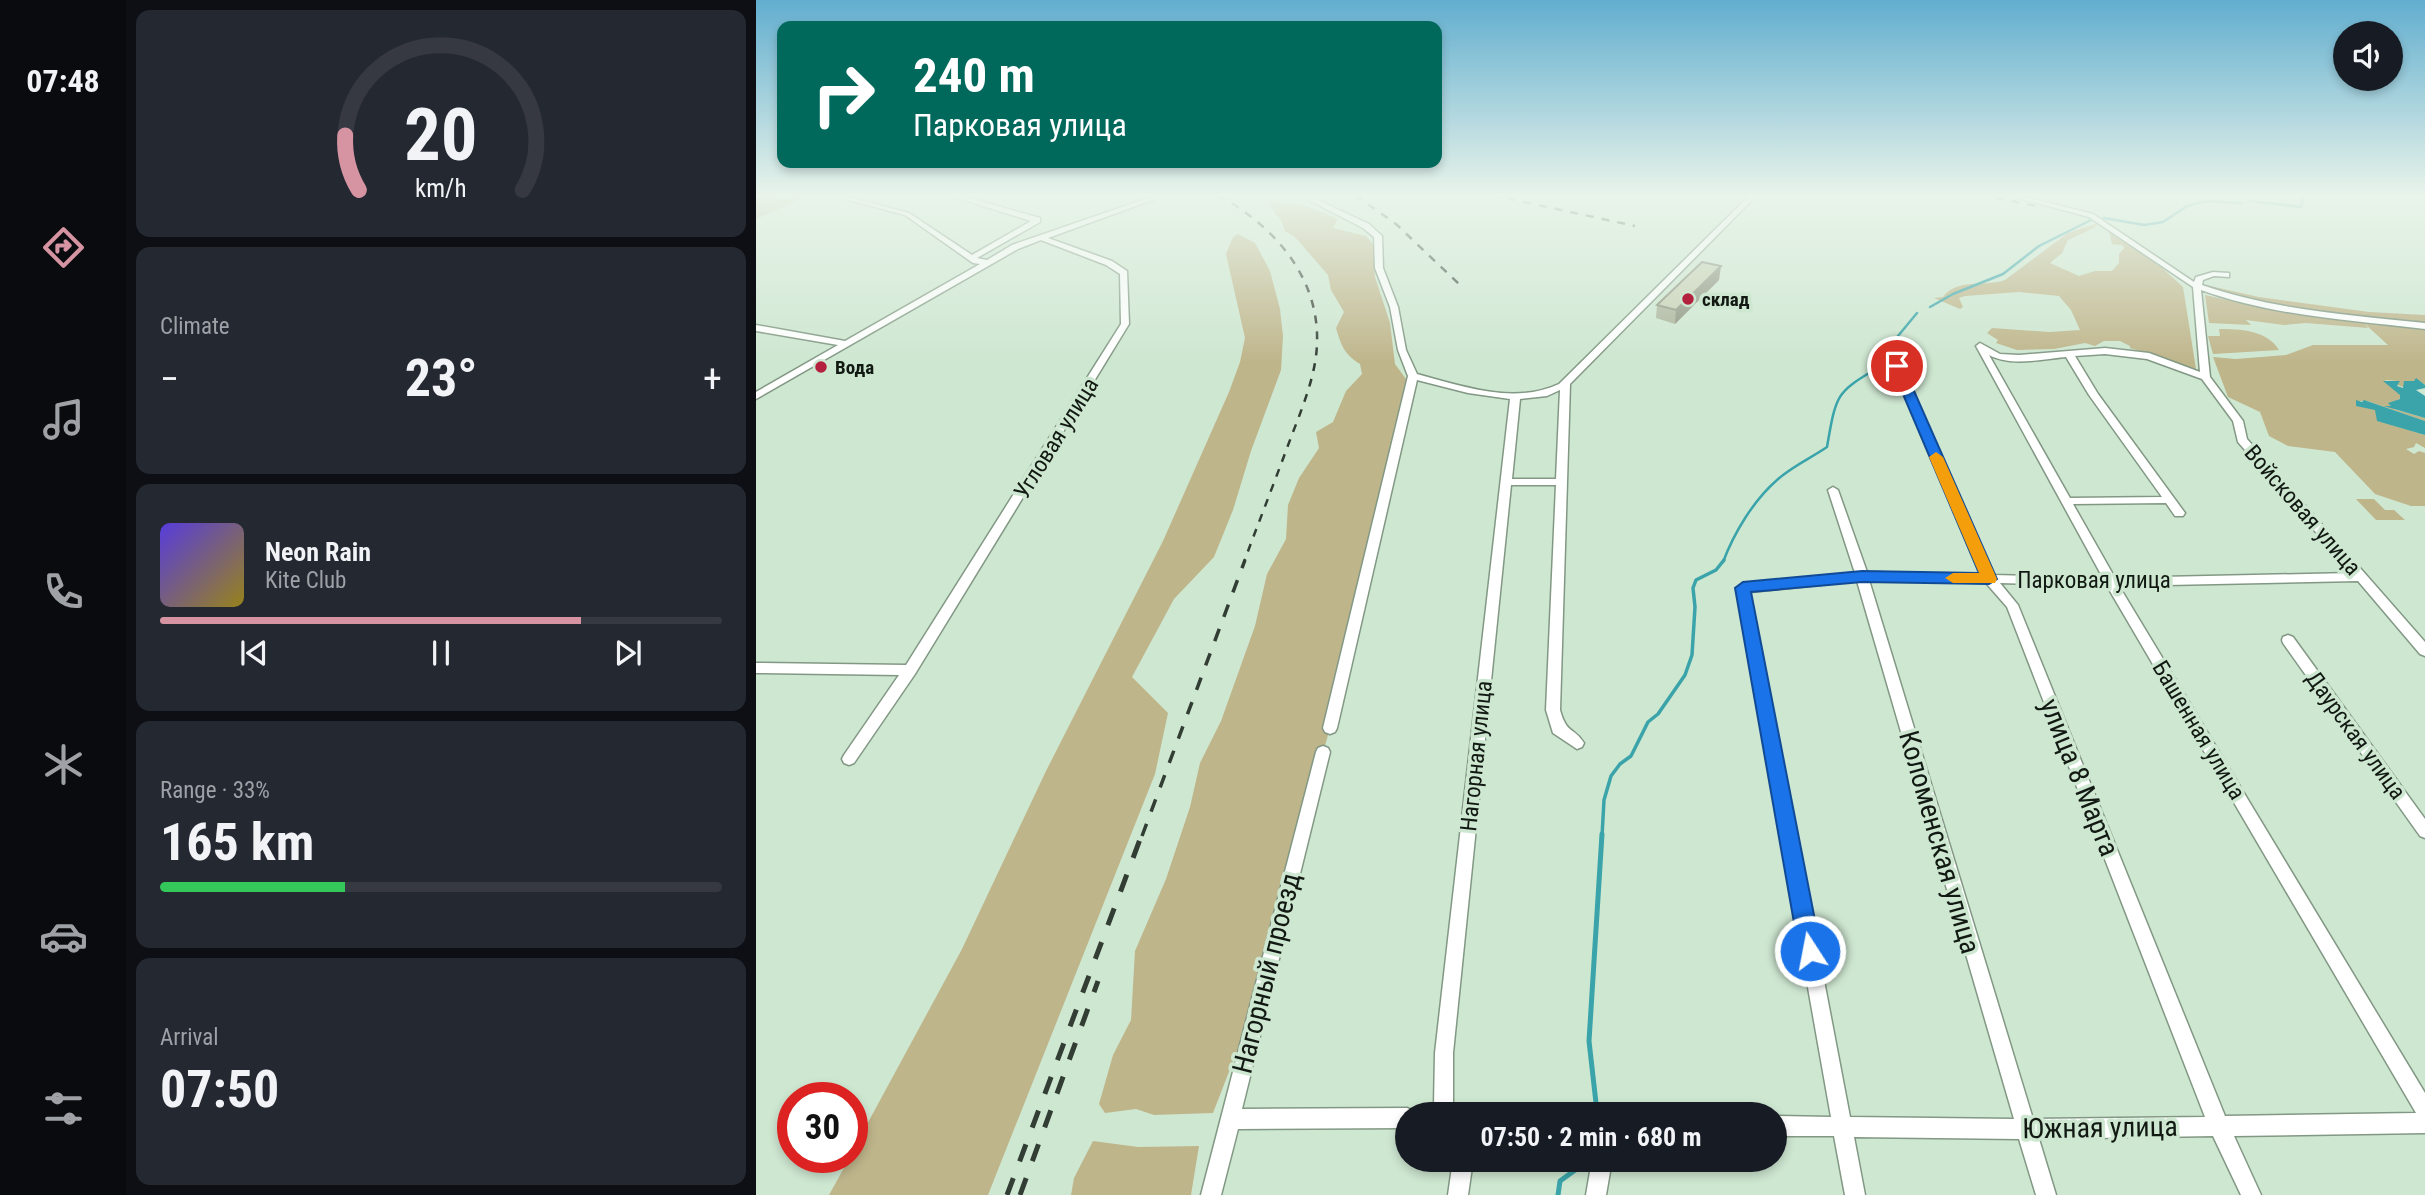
<!DOCTYPE html>
<meta charset="utf-8">
<style>
body{margin:0;font-family:"Roboto Condensed",sans-serif;background:#242831;color:#f1f3f6;height:100vh;display:flex;flex-direction:column;font-size:26px;white-space:nowrap}
*{box-sizing:border-box;margin:0}
p{font-size:23px;color:#9ea1a6}
.icon{flex:none;width:38px;height:38px;fill:none;stroke:currentColor;stroke-width:2;stroke-linecap:round;stroke-linejoin:round}
.map{position:relative;flex:1;overflow:hidden}
.details{display:flex;flex-direction:column;gap:10px;padding:10px;background:#0d0f14;width:630px}
.details>*{flex:none}
.top-card{position:absolute;left:21px;top:21px;width:665px;height:147px;border-radius:14px;box-shadow:0 4px 10px #0003;background:#00695c;color:#fff;overflow:hidden}
.buttons{position:absolute;left:1577px;top:21px;display:grid;gap:14px}
.buttons a{display:grid;place-items:center;width:70px;height:70px;border-radius:50%;background:#171b24;box-shadow:0 4px 10px #0003;font-size:35px}
.speed{position:absolute;left:21px;top:1082px;display:flex;gap:14px;font-size:35px;font-weight:700;text-align:center}
.speed>*{display:grid;place-content:center;width:91px;height:91px;border-radius:50%;background:#171b24;box-shadow:0 4px 10px #0003;line-height:1}
.speed .limit{border:10px solid #d22;background:#fff;color:#111}
.pin{position:absolute;display:grid;place-items:center;width:60px;height:60px;color:#fff;margin:-30px;border:4px solid #fff;border-radius:50%;box-shadow:0 2px 7px #0007}
.me{position:absolute;width:77px;margin:-38px;rotate:349deg;stroke-linejoin:round;filter:drop-shadow(0 0 5px #0008)}
.turn{display:flex;align-items:center;gap:24px;height:147px;padding:0 21px;font-size:32px}
.turn .icon{width:91px;height:91px;stroke-width:2.5}
.turn b{display:block;font-size:49px;line-height:60px}
.big{font-size:52px;font-weight:700;line-height:1.1}
.details .widget{flex:1;display:flex;flex-direction:column;justify-content:center;gap:10px;min-width:0;padding:0 24px;border-radius:14px;background:#242831}
.details .dial{align-items:center;gap:0}
.dial svg{height:182px;overflow:visible;fill:none;stroke:#363941;stroke-width:7;stroke-linecap:round;text-anchor:middle}
.dial text{fill:#f1f3f6;stroke:none}
.song{display:flex;align-items:center;gap:21px}
.cover{width:84px;height:84px;border-radius:10px;background:linear-gradient(135deg,hsl(250 70% 55%),hsl(50 70% 35%))}
.played{height:7px;border-radius:4px;background:linear-gradient(90deg,#d694a3 75%,#363941 75%)}
.keys{display:flex;justify-content:space-around;direction:ltr}
.heat{display:flex;justify-content:space-between;align-items:center;font-size:38px;direction:ltr}
.charge{height:10px;border-radius:5px;background:linear-gradient(90deg,#34c759 33%,#363941 0)}
.trip{position:absolute;left:639px;top:1102px;width:392px;height:70px;border-radius:35px;background:#171b24;box-shadow:0 4px 10px #0003;font-weight:700;line-height:70px;text-align:center}
main{display:flex;flex:1;min-height:0}
.tabs{display:flex;flex-direction:column;width:126px;justify-content:space-around;align-items:center;background:#090b0e;color:#9ea1a6}
.tabs .icon{width:49px;height:49px}
.tabs .active{color:#d694a3}
.tabs b{font-size:32px;color:#f1f3f6}
.map>svg:first-child{display:block}
.green{fill:#bfb58b}
.water{fill:#3aa4aa}
.lines{fill:none;stroke-linecap:round;stroke-linejoin:round}
.stream-far2{stroke:#3aa4aa;stroke-width:2.5}
.stream-far1{stroke:#3aa4aa;stroke-width:3.5}
.stream{stroke:#3aa4aa;stroke-width:5}
.street-casing{stroke:#829884;stroke-width:3}
.street{fill:#fff;fill-rule:evenodd}
.rail-far2{stroke:#323d34;stroke-width:2.5;stroke-dasharray:8 8;stroke-linecap:butt}
.rail-far1{stroke:#323d34;stroke-width:3.5;stroke-dasharray:13 13;stroke-linecap:butt}
.rail{stroke:#323d34;stroke-width:5;stroke-dasharray:18 18;stroke-linecap:butt}
.wall{fill:#aab299}
.shaded-wall{fill:#8b917d}
.building{fill:#c6cfb2;stroke:#8b917d;stroke-width:2}
.route{fill:#1a73e8;stroke:#114b97;stroke-width:2}
.slow{fill:#f59e0b}
.poi-dot{fill:#b4213e;stroke:#cee7d1;stroke-width:2.5}
.labels{text-anchor:middle;stroke-width:7;stroke-linejoin:round;paint-order:stroke}
.far-poi-label{font-size:19px;font-weight:bold;fill:#111912;stroke:#cee7d1;text-anchor:start}
.street-label{font-size:23px;fill:#111912;stroke:#cee7d1}
.near-street-label{font-size:28px;fill:#111912;stroke:#cee7d1}
</style>
<main>
<nav class="tabs">
<b>07:48</b>
<svg class="icon active" aria-label="directions" viewBox="0 0 24 24"><path d="M12 3l9 9-9 9-9-9zM9 14v-3h6M13 9l2 2-2 2"/></svg>
<svg class="icon" aria-label="music" viewBox="0 0 24 24"><path d="M9 18V5l10-2v13"/><circle cx="6" cy="18" r="3"/><circle cx="16" cy="16" r="3"/></svg>
<svg class="icon" aria-label="phone" viewBox="0 0 24 24"><path d="M5 4h4l2 5-3 2q2 4 5 5l2-3 5 2v4C11 20 4 13 5 4z"/></svg>
<svg class="icon" aria-label="climate" viewBox="0 0 24 24"><path d="M12 3v18M4 7l16 10M4 17L20 7"/></svg>
<svg class="icon" aria-label="car" viewBox="0 0 24 24"><path d="M5 17H2v-5l4-1 3-4h7l3 4 3 1v5h-3M9 17h6M6 11h13"/><circle cx="7" cy="17" r="2"/><circle cx="17" cy="17" r="2"/></svg>
<svg class="icon" aria-label="filters" viewBox="0 0 24 24"><path d="M4 7h16M4 17h16"/><circle cx="9" cy="7" r="2"/><circle cx="15" cy="17" r="2"/></svg>
</nav>
<section class="details">
<div class="widget dial"><svg viewBox="0 0 100 80">
<path d="M14 69A42 42 0 1 1 86 69"/>
<path d="M14 69A42 42 0 0 1 8 45" stroke="#d694a3"/>
<text x="50" y="56" font-size="32" font-weight="700">20</text>
<text x="50" y="72" font-size="11">km/h</text>
</svg></div>
<div class="widget"><p>Climate</p>
<div class="heat"><a>−</a><b class="big">23°</b><a>+</a></div>
</div>
<div class="widget">
<div class="song"><i class="cover"></i><div><b>Neon Rain</b><p>Kite Club</p></div></div>
<div class="played"></div>
<div class="keys"><svg class="icon" aria-label="previous" viewBox="0 0 24 24"><path d="M18 5L8 12l10 7zM5 5v14"/></svg><svg class="icon" aria-label="pause" viewBox="0 0 24 24"><path d="M8 5v14M16 5v14"/></svg><svg class="icon" aria-label="next" viewBox="0 0 24 24"><path d="M6 5l10 7-10 7zM19 5v14"/></svg></div>
</div>
<div class="widget"><p>Range · 33%</p><b class="big">165 km</b><div class="charge"></div></div>
<div class="widget"><p>Arrival</p><b class="big">07:50</b></div>
</section>
<div class="map">
<svg width="1669" height="1195" viewBox="0 0 1669 1195">
<rect width="100%" height="100%" fill="#cee7d1"/>
<!-- green -->
<g class="green">
<polygon points="0,195 24,195 22,200 46,195 45,199 0,219"/>
<path d="M516 201 553 207 582 219 577 228 610 236 617 244 619 277 634 323 639 364 650 379 574 728 490 1028 457 1113 398 1115 380 1109 349 1113 343 1104 357 1055 375 1020 379 951 410 879 434 807 444 763 465 721 499 626 511 574 530 539 532 505 543 478 563 448 560 432 577 422 590 391 606 374 604 364C588 354 585 345 580 328L588 312 575 290 572 275 539 237 529 231 526 222 512 203Z"/>
<path d="M1342 223 1338 228 1312 240 1306 253 1294 263 1323 276 1339 271H1356L1363 263V254L1368 248 1366 245 1356 244 1353 231 1406 268 1427 287 1440 369 1374 348V346L1364 341H1348L1339 346 1329 343 1298 349 1261 350 1240 343 1242 340 1231 333 1236 328 1294 332 1324 330 1315 310 1303 296 1263 292 1209 296 1203 298 1207 307 1204 309 1178 298 1187 297C1201 278 1229 287 1249 280L1312 233Z"/>
<polygon points="482,234 499,243 514,271 524,309 527,336 525,370 495,451 477,510 458,557 418,599 376,677 412,713 399,774 232,1195 73,1195 94,1157 96,1157 96,1152 206,949 290,771 407,541 473,392 484,362 489,338 470,254 477,237"/>
<polygon points="1450,285 1503,297 1613,312 1669,315 1669,325 1533,310 1447,287"/>
<polygon points="1449,295 1527,312 1669,329 1669,385 1660,379 1658,381 1648,381 1650,388 1641,385 1641,381 1629,380 1645,395 1644,399 1636,402 1638,409 1669,418 1669,421 1611,401 1601,401 1601,405 1620,410 1623,421 1669,435 1669,448 1660,443 1658,447 1650,449 1658,454 1663,451 1669,453 1669,506 1655,506 1619,494 1579,452 1532,446 1513,436 1504,412 1472,397 1457,357 1480,359 1530,355 1557,345 1632,345 1609,324 1612,328 1550,323 1528,325 1490,320 1495,325 1453,323"/>
<path d="M1463 329C1484 329 1511 330 1523 350L1457 354 1452 336H1464Z"/>
<polygon points="1600,499 1618,499 1629,510 1638,510 1649,520 1620,520"/>
<polygon points="337,1141 382,1147 443,1146 435,1195 315,1195 318,1178"/>
</g>
<!-- water -->
<g class="water">
<polygon points="1660,378 1669,385 1669,388 1660,390 1669,396 1669,418 1628,406 1635,406 1632,403 1644,399 1644,395 1627,381 1644,381 1641,386 1647,388 1648,381 1658,381"/>
<polygon points="1600,400 1606,402 1608,400 1669,421 1669,435 1621,421 1619,410 1600,406"/>
</g>
<g class="lines">
<!-- stream-far2 -->
<g class="stream-far2">
<polyline points="1494,201 1545,207 1548,195"/>
<polyline points="1348,218 1388,225 1407,222 1431,206 1449,201 1485,203"/>
<polyline points="1174,307 1197,294 1247,274 1283,246 1337,219"/>
<path d="M967 562C978 533 997 501 1021 480 1035 467 1055 458 1071 447 1081 388 1081 393 1131 362L1132 348 1161 313"/>
</g>
<!-- stream-far1 -->
<polyline class="stream-far1" points="846,836 848,800 855,776 864,764 875,756 892,722 902,714 929,675 936,655 939,607 937,588 940,580 960,570 968,560"/>
<!-- stream -->
<g class="stream">
<polyline points="837,1115 840,1103 833,1041 846,834"/>
<polyline points="802,1195 804,1181 822,1168 827,1160"/>
</g>
<defs>
<g id="street">
<polygon points="74,195 84,195 153,213 216,255 275,221 192,195 202,195 284,218 284,222 221,258 231,260 256,245 401,195 410,195 292,238 356,261 371,271 373,324 159,674 98,763 93,765 88,763 86,759 88,755 143,675 0,673 0,663 150,665 365,324 364,274 350,265 285,240 262,249 0,399 0,392 82,345 0,331 0,325 89,341 224,264 217,263 149,215"/>
<path d="M543 195H551L613 224 626 236 627 268 642 307 650 350 661 374C706 386 758 405 803 384L994 195H1001L814 384 804 710C811 735 817 726 828 743L826 747 821 749 797 733 790 710 800 485H755L697 1053V1105L706 1108 709 1115H666L669 1108 678 1105 679 1053 754 399 712 393 661 380 581 728 579 732 574 734 569 732 567 728 652 376 642 350 634 307 619 268 618 237 607 228ZM804 390 800 479H756L764 399 791 396Z"/>
<path d="M1251 195H1261L1337 214 1438 282 1440 277 1457 272 1473 273V277L1458 276 1447 280 1446 285C1518 310 1593 315 1669 323V329C1594 320 1517 316 1445 290L1454 377 1487 421 1491 439 1669 642V656L1664 654 1602 581 1363 586 1669 1093V1133L1478 1136 1505 1195H1485L1457 1136 1283 1139 1300 1195H1280L1263 1139 1098 1137 1109 1195H1089L1078 1136H1018V1116L1075 1117 981 588 987 584 1099 573 1072 490 1077 487 1082 490 1111 572 1225 575 1136 366 1141 363 1146 366 1237 575 1347 578 1220 346 1224 343 1244 354 1263 355 1349 348 1393 353 1444 372 1437 287 1333 217ZM1349 354 1391 359 1446 379 1477 421 1482 442 1595 573 1359 578 1317 504 1410 503 1419 516H1427L1429 513 1342 394 1319 356ZM1233 355C1255 367 1287 359 1310 357L1333 395 1406 497 1314 498ZM1113 580 1230 583 1251 607 1449 1117 1277 1119ZM1101 581 1258 1119 1094 1117 994 592ZM1244 583 1351 586 1660 1113 1469 1116 1262 605Z"/>
<polygon points="1532,635 1537,637 1669,819 1669,838 1664,836 1527,643 1526,640 1527,637"/>
<polygon points="567,746 572,748 574,752 486,1109 651,1108 658,1111 659,1115 651,1115 651,1128 482,1129 465,1195 445,1195 560,752 562,748"/>
<polygon points="697,1160 717,1160 712,1195 692,1195"/>
<polygon points="836,1160 856,1160 850,1195 830,1195"/>
</g>
</defs>
<!-- street casing -->
<use href="#street" class="street-casing"/>
<!-- street -->
<use href="#street" class="street"/>
<!-- rail-far2 -->
<g class="rail-far2">
<path d="M462 195C522 228 569 284 560 356 556 387 542 418 531 448 517 486 502 524 488 562"/>
<polyline points="599,195 640,224 703,284"/>
<polyline points="736,195 879,226"/>
<polyline points="1224,195 1286,207"/>
</g>
<!-- rail-far1 -->
<polyline class="rail-far1" points="386,836 489,560"/>
<!-- rail -->
<g class="rail">
<polyline points="251,1195 386,834"/>
<polyline points="264,1195 342,981"/>
</g>
</g>
<!-- wall -->
<polygon class="wall" points="963,280 919,324 900,318 901,305"/>
<!-- shaded-wall -->
<polygon class="shaded-wall" points="965,266 963,280 919,324 920,310"/>
<!-- building -->
<polygon class="building" points="946,262 965,266 920,310 901,305"/>
<!-- sky -->
<linearGradient id="sky" x2="0" y2="1"><stop stop-color="#62aecf"/><stop offset="0.54" stop-color="#e9f4ea"/><stop offset="1" stop-color="#e9f4ea" stop-opacity="0"/></linearGradient>
<rect width="1669" height="362" fill="url(#sky)"/>
<!-- route -->
<polygon class="route" points="1141,363 1147,366 1241,579 1233,584 1106,582 995,592 1065,951 1062,959 1054,962 1046,959 1043,951 979,588 987,582 1106,571 1223,573 1135,366"/>
<!-- slow -->
<polygon class="slow" points="1180,452 1187,457 1241,579 1239,583 1197,583 1189,578 1197,573 1223,573 1173,457"/>
<!-- markers -->
<g class="poi-dot">
<circle cx="932" cy="299" r="7"/>
<circle cx="65" cy="367" r="7"/>
</g>
<g class="labels">
<!-- far-poi labels -->
<g class="far-poi-label">
<text x="946" y="306">склад</text>
<text x="79" y="374">Вода</text>
</g>
<!-- street labels -->
<g class="street-label">
<text transform="translate(300 438) rotate(-58)" y="8">Угловая улица</text>
<text transform="translate(1547 510) rotate(49)" y="8">Войсковая улица</text>
<text x="1338" y="588">Парковая улица</text>
<text transform="translate(1443 730) rotate(59)" y="8">Башенная улица</text>
<text transform="translate(1600 735) rotate(54)" y="8">Даурская улица</text>
<text transform="translate(720 756) rotate(-84)" y="8">Нагорная улица</text>
</g>
<!-- near-street labels -->
<g class="near-street-label">
<text transform="translate(1324 777) rotate(68)" y="10">улица 8 Марта</text>
<text transform="translate(1184 842) rotate(74)" y="10">Коломенская улица</text>
<text transform="translate(510 973) rotate(-76)" y="10">Нагорный проезд</text>
<text transform="translate(1344 1127) rotate(-1)" y="10">Южная улица</text>
</g>
</g>
</svg>
<div class="buttons">
<a><svg class="icon" aria-label="sound" viewBox="0 0 24 24"><path d="M4 9h4l5-4v14l-5-4H4zM17 9q2 3 0 6"/></svg></a>
</div>
<div class="speed"><div class="limit">30</div></div>
<div class="pin" style="left:1141px;top:366px;background:#d93025"><svg class="icon" aria-label="arrive" viewBox="0 0 24 24"><path d="M6 21V4h12l-3 4 3 4H6"/></svg></div>
<svg class="me" style="left:1054px;top:951px" viewBox="-20 -20 40 40"><circle r="17" fill="#1a73e8" stroke="#fff" stroke-width="3"/><path d="M0-11L8 9 0 5-8 9z" fill="#fff"/></svg>
<div class="trip">07:50 · 2 min · 680 m</div>
<div class="top-card">
<div class="turn"><svg class="icon" aria-label="right" viewBox="0 0 24 24"><path d="M7 20v-9h11M14 6l5 5-5 5"/></svg><div><b>240 m</b>Парковая улица</div></div>
</div>
</div>
</main>
